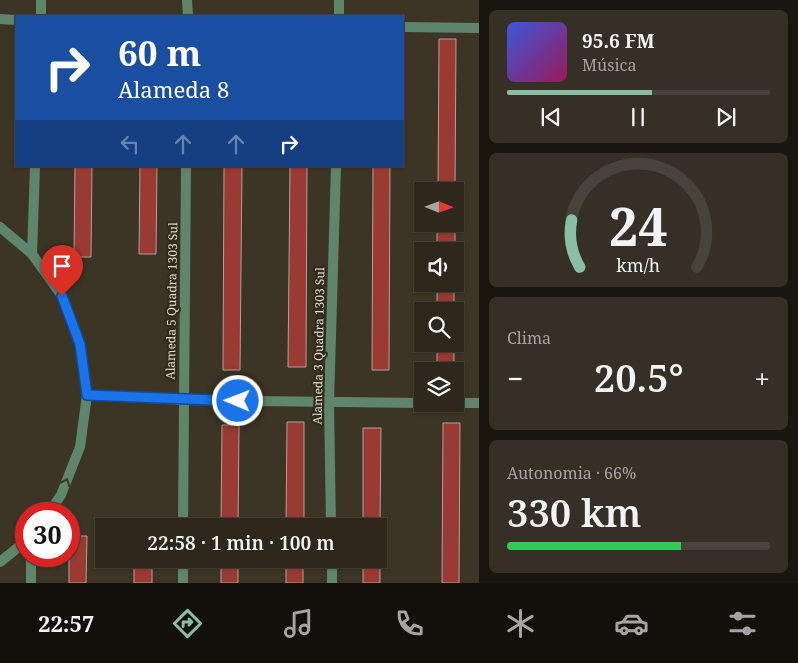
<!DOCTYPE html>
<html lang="pt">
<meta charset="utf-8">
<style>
body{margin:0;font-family:"Noto Serif",serif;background:#352f25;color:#f1f3f6;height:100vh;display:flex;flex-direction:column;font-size:19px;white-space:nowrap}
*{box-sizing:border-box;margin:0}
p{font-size:16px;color:#a7a5a3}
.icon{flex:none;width:28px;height:28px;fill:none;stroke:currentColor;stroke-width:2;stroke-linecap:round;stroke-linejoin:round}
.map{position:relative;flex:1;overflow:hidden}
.side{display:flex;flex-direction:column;gap:10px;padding:10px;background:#19150f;width:319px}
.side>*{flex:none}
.top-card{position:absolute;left:15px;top:15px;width:389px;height:152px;border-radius:0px;box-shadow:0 1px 4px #0004,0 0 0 1px #48443b;background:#1a4fa0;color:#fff;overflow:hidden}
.needle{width:32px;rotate:91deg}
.buttons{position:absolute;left:414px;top:182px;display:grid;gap:10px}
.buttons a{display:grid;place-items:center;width:50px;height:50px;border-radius:0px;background:#2d271c;box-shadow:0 1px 4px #0004,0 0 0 1px #48443b;font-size:25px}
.speed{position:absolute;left:15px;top:502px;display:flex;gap:10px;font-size:25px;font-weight:700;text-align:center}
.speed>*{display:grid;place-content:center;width:65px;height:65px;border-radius:50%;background:#2d271c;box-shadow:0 1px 4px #0004,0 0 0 1px #48443b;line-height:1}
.speed .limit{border:8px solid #d22;background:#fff;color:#111}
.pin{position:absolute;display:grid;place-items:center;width:42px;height:42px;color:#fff;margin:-51px -21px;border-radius:50% 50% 50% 0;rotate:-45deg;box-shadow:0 0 5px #0007}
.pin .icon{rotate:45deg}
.me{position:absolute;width:55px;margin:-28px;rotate:271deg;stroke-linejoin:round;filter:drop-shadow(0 0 4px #0008)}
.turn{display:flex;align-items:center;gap:18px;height:105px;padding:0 20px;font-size:22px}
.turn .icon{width:65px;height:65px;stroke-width:2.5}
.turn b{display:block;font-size:35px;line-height:42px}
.lanes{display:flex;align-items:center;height:48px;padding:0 20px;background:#0003;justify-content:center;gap:25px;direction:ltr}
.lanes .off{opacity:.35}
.big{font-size:38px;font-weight:600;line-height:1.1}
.side .card{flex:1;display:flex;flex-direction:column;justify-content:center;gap:8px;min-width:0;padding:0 18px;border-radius:8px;background:#352f25}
.side .dial{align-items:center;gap:0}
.dial svg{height:130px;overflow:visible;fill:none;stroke:#48443b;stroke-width:7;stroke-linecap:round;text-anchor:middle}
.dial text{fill:#f1f3f6;stroke:none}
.song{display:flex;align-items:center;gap:15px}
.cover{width:60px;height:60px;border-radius:8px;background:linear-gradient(135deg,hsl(230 70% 55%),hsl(330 70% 35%))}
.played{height:5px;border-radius:2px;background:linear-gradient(90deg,#8abfa5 55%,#48443b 55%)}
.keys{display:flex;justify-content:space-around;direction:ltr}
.heat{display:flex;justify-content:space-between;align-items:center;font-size:28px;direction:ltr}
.charge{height:8px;border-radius:4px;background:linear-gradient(90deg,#34c759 66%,#48443b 0)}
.trip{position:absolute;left:95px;top:518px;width:292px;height:50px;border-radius:0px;background:#2d271c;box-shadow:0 1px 4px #0004,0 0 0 1px #48443b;font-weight:600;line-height:50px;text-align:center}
.tabs{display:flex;height:80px;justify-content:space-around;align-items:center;background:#12100b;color:#a7a5a3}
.tabs .icon{width:35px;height:35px}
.tabs .selected{color:#8abfa5}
.tabs b{font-size:22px;color:#f1f3f6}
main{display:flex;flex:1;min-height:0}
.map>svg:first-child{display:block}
.building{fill:#993a33;stroke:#b69f9c}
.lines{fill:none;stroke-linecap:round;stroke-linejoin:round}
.minor{stroke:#5f866d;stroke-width:10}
.oneway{stroke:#3b3c2b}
.route-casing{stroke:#114b97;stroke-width:12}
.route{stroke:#1a73e8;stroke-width:9}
.labels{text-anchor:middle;stroke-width:4.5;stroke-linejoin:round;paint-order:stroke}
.street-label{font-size:12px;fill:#e1dcd3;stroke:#322a1b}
</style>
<main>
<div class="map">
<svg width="480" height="583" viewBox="0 0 480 583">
<rect width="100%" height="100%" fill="#3c3425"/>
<!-- building -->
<g class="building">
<polygon points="439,39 456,39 455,191 438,191"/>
<polygon points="75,166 92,166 91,257 74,257"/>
<polygon points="140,166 157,166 156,254 139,254"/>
<polygon points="224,166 242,166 240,370 223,370"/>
<polygon points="290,166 307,166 306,367 288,367"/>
<polygon points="373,166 390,166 389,370 372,370"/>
<rect x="437" y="224" width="18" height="27"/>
<rect x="437" y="284" width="17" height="27"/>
<rect x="437" y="347" width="17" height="21"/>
<polygon points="287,422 304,422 304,526 286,526"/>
<polygon points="443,423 460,423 459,583 442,583"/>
<polygon points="222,425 239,425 238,526 221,526"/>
<polygon points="363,428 381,428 380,526 363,526"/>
<polygon points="69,536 87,536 86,583 69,583"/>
<rect x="363" y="559" width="17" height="24"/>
<rect x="286" y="562" width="17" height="21"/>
<rect x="134" y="564" width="18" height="19"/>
<rect x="221" y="564" width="17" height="19"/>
</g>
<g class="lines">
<!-- minor -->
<g class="minor">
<polyline points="41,0 41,16"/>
<polyline points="187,0 188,16"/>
<polyline points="339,0 339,16"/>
<polyline points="0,19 16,20"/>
<polyline points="402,27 480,28"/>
<polyline points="0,227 32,254 62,296 80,344 87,395 80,447 61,495 48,514"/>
<polyline points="32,254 35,166"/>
<polyline points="87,395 184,400 422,403"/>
<polyline points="455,403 480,403"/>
<polyline points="183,526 186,166"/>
<polyline points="331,526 329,403 336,166"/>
<polyline points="332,559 332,583"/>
<polyline points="0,562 26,541"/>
<polyline points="31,583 31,556"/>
<polyline points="183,583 183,559"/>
</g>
</g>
<!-- one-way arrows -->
<defs><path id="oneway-chevron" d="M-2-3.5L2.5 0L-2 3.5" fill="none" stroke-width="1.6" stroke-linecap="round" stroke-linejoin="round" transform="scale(1.25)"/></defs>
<use class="oneway" href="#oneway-chevron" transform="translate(66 482) rotate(-68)"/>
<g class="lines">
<defs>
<polyline id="route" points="62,296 80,344 87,395 238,401"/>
</defs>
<!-- route casing -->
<use href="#route" class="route-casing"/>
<!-- route -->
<use href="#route" class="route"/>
</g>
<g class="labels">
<!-- street labels -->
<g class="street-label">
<text transform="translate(172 301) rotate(-89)" y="4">Alameda 5 Quadra 1303 Sul</text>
<text transform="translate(319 346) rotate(-89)" y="4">Alameda 3 Quadra 1303 Sul</text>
</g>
</g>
</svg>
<div class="buttons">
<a><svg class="needle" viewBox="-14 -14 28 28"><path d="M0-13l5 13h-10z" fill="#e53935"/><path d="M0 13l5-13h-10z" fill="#a7a5a3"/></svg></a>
<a><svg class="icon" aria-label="sound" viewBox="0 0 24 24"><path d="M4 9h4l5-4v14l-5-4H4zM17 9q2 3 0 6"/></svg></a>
<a><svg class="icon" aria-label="search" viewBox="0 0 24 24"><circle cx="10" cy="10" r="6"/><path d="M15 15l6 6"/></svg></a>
<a><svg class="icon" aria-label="layers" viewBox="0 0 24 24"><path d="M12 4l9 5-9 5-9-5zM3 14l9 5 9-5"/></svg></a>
</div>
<div class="speed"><div class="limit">30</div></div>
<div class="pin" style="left:62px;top:296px;background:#d93025"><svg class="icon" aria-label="arrive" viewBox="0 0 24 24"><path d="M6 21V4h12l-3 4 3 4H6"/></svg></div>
<svg class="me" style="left:238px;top:401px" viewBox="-20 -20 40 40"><circle r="17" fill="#1a73e8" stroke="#fff" stroke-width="3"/><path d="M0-11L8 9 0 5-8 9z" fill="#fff"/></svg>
<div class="trip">22:58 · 1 min · 100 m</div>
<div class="top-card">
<div class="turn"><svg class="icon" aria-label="right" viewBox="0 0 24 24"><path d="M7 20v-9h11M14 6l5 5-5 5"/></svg><div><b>60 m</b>Alameda 8</div></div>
<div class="lanes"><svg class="icon off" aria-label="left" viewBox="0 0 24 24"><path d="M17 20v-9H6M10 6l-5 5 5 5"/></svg><svg class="icon off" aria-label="ahead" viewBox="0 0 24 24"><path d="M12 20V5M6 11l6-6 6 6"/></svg><svg class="icon off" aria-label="ahead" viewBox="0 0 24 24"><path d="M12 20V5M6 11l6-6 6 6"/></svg><svg class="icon" aria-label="right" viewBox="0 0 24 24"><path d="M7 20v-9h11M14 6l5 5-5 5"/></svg></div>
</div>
</div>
<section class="side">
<div class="card">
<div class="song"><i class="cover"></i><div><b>95.6 FM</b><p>Música</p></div></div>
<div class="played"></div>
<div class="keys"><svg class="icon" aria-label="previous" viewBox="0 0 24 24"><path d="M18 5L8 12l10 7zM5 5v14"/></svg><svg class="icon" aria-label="pause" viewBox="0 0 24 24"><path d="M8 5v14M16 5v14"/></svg><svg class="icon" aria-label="next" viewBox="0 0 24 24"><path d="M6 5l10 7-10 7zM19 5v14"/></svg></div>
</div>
<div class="card dial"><svg viewBox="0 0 100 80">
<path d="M14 69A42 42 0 1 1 86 69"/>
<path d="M14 69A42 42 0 0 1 9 40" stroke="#8abfa5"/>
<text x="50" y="56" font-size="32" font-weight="700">24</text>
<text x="50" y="72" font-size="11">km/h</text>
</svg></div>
<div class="card"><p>Clima</p>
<div class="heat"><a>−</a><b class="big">20.5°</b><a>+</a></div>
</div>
<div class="card"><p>Autonomia · 66%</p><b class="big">330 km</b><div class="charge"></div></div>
</section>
</main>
<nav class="tabs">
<b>22:57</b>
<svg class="icon selected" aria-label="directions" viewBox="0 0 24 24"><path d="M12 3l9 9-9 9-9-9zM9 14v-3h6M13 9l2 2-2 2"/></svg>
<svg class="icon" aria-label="music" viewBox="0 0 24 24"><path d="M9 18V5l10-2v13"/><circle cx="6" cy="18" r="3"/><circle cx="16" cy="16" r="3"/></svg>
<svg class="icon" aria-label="phone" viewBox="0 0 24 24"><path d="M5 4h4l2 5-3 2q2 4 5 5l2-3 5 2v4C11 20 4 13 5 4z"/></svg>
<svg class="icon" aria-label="climate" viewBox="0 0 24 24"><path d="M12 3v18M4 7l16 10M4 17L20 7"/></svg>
<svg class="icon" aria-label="car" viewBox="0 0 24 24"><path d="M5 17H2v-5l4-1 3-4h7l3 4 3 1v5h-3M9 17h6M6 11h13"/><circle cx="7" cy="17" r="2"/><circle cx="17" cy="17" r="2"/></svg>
<svg class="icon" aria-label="filters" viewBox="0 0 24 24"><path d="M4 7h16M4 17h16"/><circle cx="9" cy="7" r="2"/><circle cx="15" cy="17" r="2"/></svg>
</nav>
